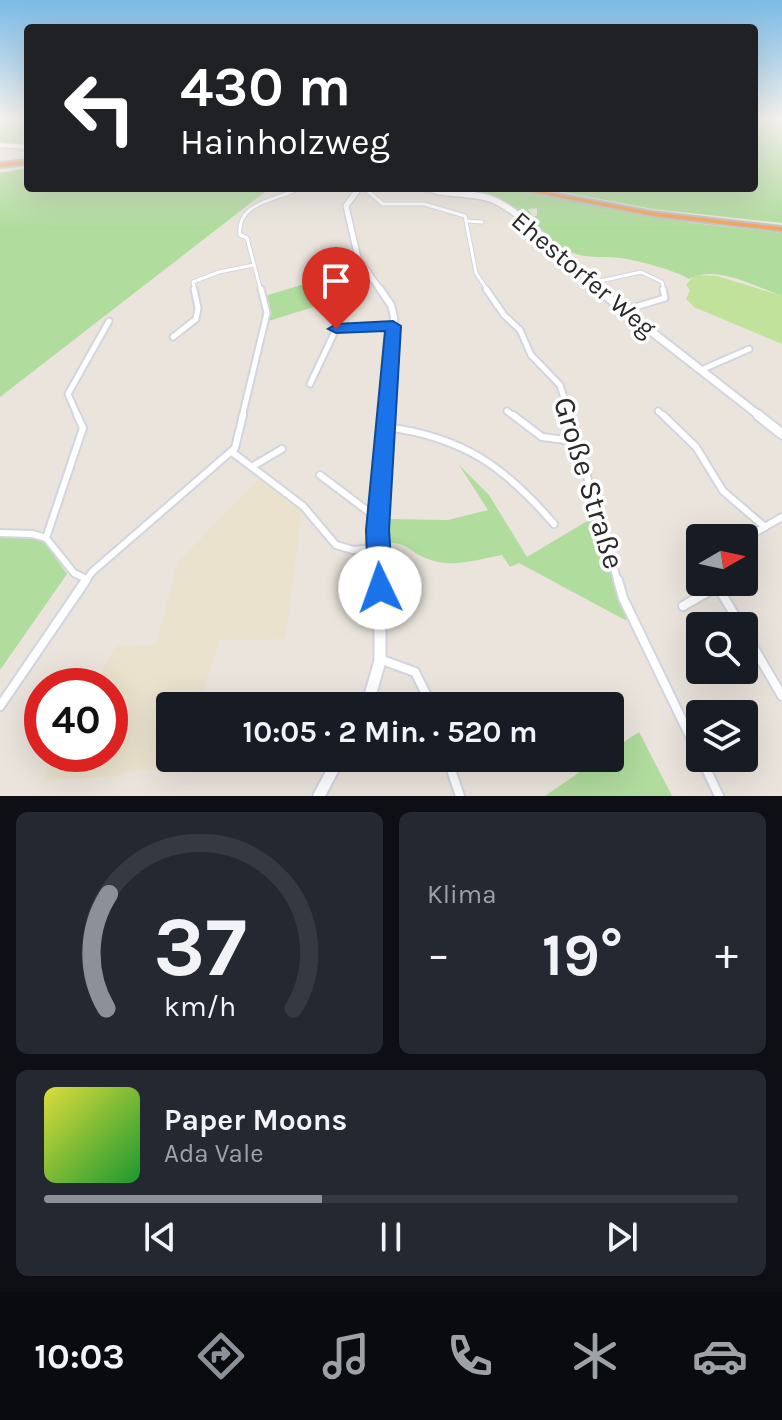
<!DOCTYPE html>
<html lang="de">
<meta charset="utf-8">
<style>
body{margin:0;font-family:Karla,sans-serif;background:#242831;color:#f1f3f6;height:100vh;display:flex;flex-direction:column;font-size:30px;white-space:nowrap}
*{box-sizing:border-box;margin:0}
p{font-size:26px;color:#9ea1a6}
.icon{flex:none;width:44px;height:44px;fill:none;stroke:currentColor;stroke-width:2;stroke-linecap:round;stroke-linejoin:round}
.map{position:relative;height:796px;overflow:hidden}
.side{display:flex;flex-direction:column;gap:16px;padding:16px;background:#0d0f14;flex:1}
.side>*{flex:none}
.banner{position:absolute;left:24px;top:24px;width:734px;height:168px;border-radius:8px;box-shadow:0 8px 32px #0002;background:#202124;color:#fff;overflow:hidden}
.needle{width:52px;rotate:81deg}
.buttons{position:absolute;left:686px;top:524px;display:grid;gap:16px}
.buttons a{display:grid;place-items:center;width:72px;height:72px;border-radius:8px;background:#171b24;box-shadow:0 8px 32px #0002;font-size:40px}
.speed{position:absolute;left:24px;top:668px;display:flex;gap:16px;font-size:40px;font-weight:700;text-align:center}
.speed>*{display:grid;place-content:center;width:104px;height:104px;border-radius:50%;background:#171b24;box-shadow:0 8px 32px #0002;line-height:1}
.speed .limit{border:12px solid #d22;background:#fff;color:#111}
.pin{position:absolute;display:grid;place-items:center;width:68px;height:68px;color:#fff;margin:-82px -34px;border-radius:50% 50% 50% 0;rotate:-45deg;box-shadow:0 0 8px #0007}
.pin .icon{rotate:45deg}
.me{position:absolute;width:88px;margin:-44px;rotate:357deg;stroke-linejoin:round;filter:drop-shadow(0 0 6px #0008)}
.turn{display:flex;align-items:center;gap:28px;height:168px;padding:0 24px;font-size:36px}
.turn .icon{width:104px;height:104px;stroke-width:2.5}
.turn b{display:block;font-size:56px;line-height:68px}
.big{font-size:60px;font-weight:700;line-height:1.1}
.side .card{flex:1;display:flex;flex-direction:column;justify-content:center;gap:12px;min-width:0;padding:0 28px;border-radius:12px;background:#242831}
.side .dial{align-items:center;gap:0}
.dial svg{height:208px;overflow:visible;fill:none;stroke:#363941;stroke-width:7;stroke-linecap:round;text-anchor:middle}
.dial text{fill:#f1f3f6;stroke:none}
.song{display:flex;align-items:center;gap:24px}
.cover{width:96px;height:96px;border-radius:12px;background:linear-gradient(135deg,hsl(60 70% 55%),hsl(130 70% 35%))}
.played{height:8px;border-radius:4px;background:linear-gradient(90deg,#8c9099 40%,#363941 40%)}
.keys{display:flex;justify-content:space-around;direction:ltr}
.heat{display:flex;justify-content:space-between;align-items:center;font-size:44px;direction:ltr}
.side .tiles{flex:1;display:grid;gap:16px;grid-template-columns:1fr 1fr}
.card:last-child{grid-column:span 2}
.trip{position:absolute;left:156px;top:692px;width:468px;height:80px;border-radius:8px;background:#171b24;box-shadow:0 8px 32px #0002;font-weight:700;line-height:80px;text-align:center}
.tabs{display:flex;height:128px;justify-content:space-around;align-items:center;background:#090b0e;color:#9ea1a6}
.tabs .icon{width:56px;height:56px}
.tabs .selected{color:#8c9099}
.tabs b{font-size:36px;color:#f1f3f6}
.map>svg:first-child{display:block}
.education{fill:#eae2cd}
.green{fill:#b0dc9d}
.pitch{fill:#c1e29a}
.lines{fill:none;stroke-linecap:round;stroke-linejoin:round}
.minor-far3-casing{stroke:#d2d4e0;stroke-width:5}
.minor-far2-casing{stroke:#d2d4e0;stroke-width:9}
.minor-far1-casing{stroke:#d2d4e0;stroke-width:10}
.minor-casing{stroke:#d2d4e0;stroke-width:12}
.tertiary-far4-casing{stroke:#d2d4e0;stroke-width:6}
.tertiary-far3-casing{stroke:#d2d4e0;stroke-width:8}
.tertiary-far2-casing{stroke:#d2d4e0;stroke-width:10}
.tertiary-far1-casing{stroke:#d2d4e0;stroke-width:12}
.tertiary-casing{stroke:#d2d4e0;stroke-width:15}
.secondary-far3-casing{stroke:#d2d4e0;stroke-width:6}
.secondary-far2-casing{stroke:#d2d4e0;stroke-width:9}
.secondary-far1-casing{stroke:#d2d4e0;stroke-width:11}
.secondary-casing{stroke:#d2d4e0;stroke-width:13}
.motorway-casing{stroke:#c3c3c3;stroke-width:4}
.minor-far3{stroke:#fff;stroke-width:3}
.minor-far2{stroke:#fff;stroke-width:5}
.minor-far1{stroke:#fff;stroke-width:6}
.minor{stroke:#fff;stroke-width:8}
.tertiary-far4{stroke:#fff;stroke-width:4}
.tertiary-far3{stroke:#fff;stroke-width:5}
.tertiary-far2{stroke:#fff;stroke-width:6}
.tertiary-far1{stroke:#fff;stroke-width:8}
.tertiary{stroke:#fff;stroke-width:11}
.secondary-far3{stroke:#fff;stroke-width:4}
.secondary-far2{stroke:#fff;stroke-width:6}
.secondary-far1{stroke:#fff;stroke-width:7}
.secondary{stroke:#fff;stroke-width:9}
.motorway{fill:#efa462;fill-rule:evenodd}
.route{fill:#1a73e8;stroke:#114b97;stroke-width:2}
.labels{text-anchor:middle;stroke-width:7;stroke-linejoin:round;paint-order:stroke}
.far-street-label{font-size:26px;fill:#292929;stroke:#fff}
.street-label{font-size:30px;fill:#292929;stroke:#fff}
</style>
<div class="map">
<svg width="782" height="796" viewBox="0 0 782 796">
<rect width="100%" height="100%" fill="#eae4dc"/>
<!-- education -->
<polygon class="education" points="260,478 302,511 285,639 220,640 198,706 170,706 170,758 176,758 170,769 123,772 119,776 43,780 55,754 110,754 110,686 93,686 116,646 156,645 178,562"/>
<!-- green -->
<g class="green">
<polygon points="0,118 28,118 28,150 0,148"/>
<polygon points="754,118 782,118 782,223 653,209 541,188 754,188"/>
<polygon points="28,168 28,188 270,188 0,397 0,173"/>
<path d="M420 188H501L692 223 782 233V296C757 287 714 264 689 279 678 271 636 260 621 258 602 256 581 260 564 248L559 250 528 221 537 215V208L528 209 532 216 526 220 496 200Z"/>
<polygon points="314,281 327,303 265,322 262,297"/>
<path d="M459 465 489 495 527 557 599 514 632 617 625 620 519 563 510 567 502 555C479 559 454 568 431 560 410 554 409 541 384 543L385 519 448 520 488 510Z"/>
<polygon points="0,536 43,540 67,574 0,670"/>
<polygon points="639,732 672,796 545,796 600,758 610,758 610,751"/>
</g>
<!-- pitch -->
<polygon class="pitch" points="695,275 717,276 782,296 782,344 694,307 686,299 690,290 686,285"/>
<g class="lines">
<defs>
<g id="minor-far3">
<polyline points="364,188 383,204 424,204 465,216 476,273 488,291"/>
<polyline points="467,221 482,222"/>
<polyline points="591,283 641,272 662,282 664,291"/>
<polyline points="195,291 193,282 219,272 254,265"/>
<path d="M261 291 247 238 240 235C236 201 278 201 299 188"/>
</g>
<g id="minor-far2">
<polyline points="486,289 504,315 520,330 531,355 560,385 570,417"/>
<polyline points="625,310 665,298 663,289"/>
<polyline points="173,337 196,319 198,308 194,289"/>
<polyline points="701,370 749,349"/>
<polyline points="310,384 336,329 393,326"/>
<polyline points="507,411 515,417"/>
<polyline points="658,411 665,417"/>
<polyline points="78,417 68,394 109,321"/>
<polyline points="242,417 267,313 261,289"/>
</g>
<g id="minor-far1">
<polyline points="77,415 83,428 46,538 74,573 86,579"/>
<polyline points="513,415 542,437 574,441"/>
<polyline points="569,415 618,582"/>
<polyline points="663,415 696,447 723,491 765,527"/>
<path d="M386 427C463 437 504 466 554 524"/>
<polyline points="232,452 303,506 336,545 353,550 378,548"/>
<polyline points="253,466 282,449"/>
<polyline points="320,475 369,512 378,514"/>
<polyline points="0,533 32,534 46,538"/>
<polyline points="744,539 782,517"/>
<polyline points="85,582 92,572 235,448 243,415"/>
</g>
<g id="minor">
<polyline points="618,580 623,598 700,757"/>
<polyline points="715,582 741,626"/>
<polyline points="683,606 718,586"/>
<polyline points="744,631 782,696"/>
<polyline points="382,660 415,672 432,706"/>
<polyline points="0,706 86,580"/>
<polyline points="447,758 460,796"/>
<polyline points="701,758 719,796"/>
</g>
<polyline id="tertiary-far4" points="356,193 360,188"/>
<polyline id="tertiary-far3" points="357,191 346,206 358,258 381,291"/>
<polyline id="tertiary-far2" points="380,289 391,305 394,317 386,417"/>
<polyline id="tertiary-far1" points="380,582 379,504 386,415"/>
<g id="tertiary">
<polyline points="367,706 380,661 380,580"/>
<polyline points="319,796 339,758"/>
</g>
<g id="secondary-far3">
<polyline points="0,145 28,147"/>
<polyline points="412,188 452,193"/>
</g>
<path id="secondary-far2" d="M437 191C454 194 478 193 494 200 532 218 566 264 600 291"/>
<polyline id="secondary-far1" points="597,289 761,417"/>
<polyline id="secondary" points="758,415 782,434"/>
<g id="motorway">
<polygon points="28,160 28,164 0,167 0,163"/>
<polygon points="513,188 526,188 653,212 782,227 782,231 653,216"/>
</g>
</defs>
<!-- minor-far3 casing -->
<use href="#minor-far3" class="minor-far3-casing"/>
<!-- minor-far2 casing -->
<use href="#minor-far2" class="minor-far2-casing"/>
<!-- minor-far1 casing -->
<use href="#minor-far1" class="minor-far1-casing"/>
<!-- minor casing -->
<use href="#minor" class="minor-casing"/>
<!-- tertiary-far4 casing -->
<use href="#tertiary-far4" class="tertiary-far4-casing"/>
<!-- tertiary-far3 casing -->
<use href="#tertiary-far3" class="tertiary-far3-casing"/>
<!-- tertiary-far2 casing -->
<use href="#tertiary-far2" class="tertiary-far2-casing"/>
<!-- tertiary-far1 casing -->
<use href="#tertiary-far1" class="tertiary-far1-casing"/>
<!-- tertiary casing -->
<use href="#tertiary" class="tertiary-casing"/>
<!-- secondary-far3 casing -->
<use href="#secondary-far3" class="secondary-far3-casing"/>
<!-- secondary-far2 casing -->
<use href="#secondary-far2" class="secondary-far2-casing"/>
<!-- secondary-far1 casing -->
<use href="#secondary-far1" class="secondary-far1-casing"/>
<!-- secondary casing -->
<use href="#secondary" class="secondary-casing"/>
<!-- motorway casing -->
<use href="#motorway" class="motorway-casing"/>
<!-- minor-far3 -->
<use href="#minor-far3" class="minor-far3"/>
<!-- minor-far2 -->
<use href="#minor-far2" class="minor-far2"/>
<!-- minor-far1 -->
<use href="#minor-far1" class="minor-far1"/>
<!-- minor -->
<use href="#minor" class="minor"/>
<!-- tertiary-far4 -->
<use href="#tertiary-far4" class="tertiary-far4"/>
<!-- tertiary-far3 -->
<use href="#tertiary-far3" class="tertiary-far3"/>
<!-- tertiary-far2 -->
<use href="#tertiary-far2" class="tertiary-far2"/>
<!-- tertiary-far1 -->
<use href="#tertiary-far1" class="tertiary-far1"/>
<!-- tertiary -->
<use href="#tertiary" class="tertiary"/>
<!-- secondary-far3 -->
<use href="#secondary-far3" class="secondary-far3"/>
<!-- secondary-far2 -->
<use href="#secondary-far2" class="secondary-far2"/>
<!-- secondary-far1 -->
<use href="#secondary-far1" class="secondary-far1"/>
<!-- secondary -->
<use href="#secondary" class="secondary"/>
<!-- motorway -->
<use href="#motorway" class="motorway"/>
</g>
<!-- sky -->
<linearGradient id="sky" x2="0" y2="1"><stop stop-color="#7bbae6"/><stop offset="0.52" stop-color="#f6f3ef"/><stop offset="1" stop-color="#f6f3ef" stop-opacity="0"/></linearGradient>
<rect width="782" height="229" fill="url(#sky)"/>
<!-- route -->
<polygon class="route" points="393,321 401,326 389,530 393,588 389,597 380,600 371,597 368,588 366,530 385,331 336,333 328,329 336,324"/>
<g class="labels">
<!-- far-street labels -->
<g class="far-street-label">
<text transform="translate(584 274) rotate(40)" y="9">Ehestorfer Weg</text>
</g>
<!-- street labels -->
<g class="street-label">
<text transform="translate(589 483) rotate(73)" y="10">Große Straße</text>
</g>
</g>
</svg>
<div class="buttons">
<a><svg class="needle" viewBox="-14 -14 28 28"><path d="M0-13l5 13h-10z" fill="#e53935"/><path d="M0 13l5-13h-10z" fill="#9ea1a6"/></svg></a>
<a><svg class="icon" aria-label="search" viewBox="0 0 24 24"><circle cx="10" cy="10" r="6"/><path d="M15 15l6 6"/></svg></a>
<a><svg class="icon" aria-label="layers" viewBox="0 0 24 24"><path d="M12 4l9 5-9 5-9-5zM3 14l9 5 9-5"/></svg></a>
</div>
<div class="speed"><div class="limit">40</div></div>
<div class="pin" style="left:336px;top:329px;background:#d93025"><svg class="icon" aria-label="arrive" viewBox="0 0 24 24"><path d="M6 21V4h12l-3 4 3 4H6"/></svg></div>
<svg class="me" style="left:380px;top:588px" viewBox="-20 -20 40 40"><circle r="19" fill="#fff"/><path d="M0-13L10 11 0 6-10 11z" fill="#1a73e8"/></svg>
<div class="trip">10:05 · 2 Min. · 520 m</div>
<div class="banner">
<div class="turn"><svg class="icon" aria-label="left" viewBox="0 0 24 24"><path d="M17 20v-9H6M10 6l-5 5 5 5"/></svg><div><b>430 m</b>Hainholzweg</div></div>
</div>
</div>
<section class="side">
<div class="tiles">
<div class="card dial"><svg viewBox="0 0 100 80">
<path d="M14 69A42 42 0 1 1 86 69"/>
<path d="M14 69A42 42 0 0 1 15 25" stroke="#8c9099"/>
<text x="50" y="56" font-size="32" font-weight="700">37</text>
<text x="50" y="72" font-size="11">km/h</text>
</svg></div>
<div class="card"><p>Klima</p>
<div class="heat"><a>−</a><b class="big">19°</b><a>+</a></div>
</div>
<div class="card">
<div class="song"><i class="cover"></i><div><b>Paper Moons</b><p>Ada Vale</p></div></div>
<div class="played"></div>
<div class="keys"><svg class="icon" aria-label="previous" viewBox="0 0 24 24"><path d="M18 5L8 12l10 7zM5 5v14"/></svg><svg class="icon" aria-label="pause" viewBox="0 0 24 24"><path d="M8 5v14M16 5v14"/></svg><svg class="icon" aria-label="next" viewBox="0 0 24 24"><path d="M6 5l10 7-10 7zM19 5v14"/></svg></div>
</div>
</div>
</section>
<nav class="tabs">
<b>10:03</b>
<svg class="icon selected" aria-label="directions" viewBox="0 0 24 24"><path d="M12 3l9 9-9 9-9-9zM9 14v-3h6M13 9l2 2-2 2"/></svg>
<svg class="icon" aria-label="music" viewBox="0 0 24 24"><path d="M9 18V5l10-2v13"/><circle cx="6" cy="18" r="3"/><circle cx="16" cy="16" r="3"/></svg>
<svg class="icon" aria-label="phone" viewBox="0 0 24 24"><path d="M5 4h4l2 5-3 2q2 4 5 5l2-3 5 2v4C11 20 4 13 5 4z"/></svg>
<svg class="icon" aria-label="climate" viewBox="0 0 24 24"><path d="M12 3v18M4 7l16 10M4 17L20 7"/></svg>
<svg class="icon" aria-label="car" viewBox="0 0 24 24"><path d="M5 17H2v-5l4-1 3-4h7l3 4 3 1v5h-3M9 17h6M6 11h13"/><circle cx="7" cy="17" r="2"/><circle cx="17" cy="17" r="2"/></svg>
</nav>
